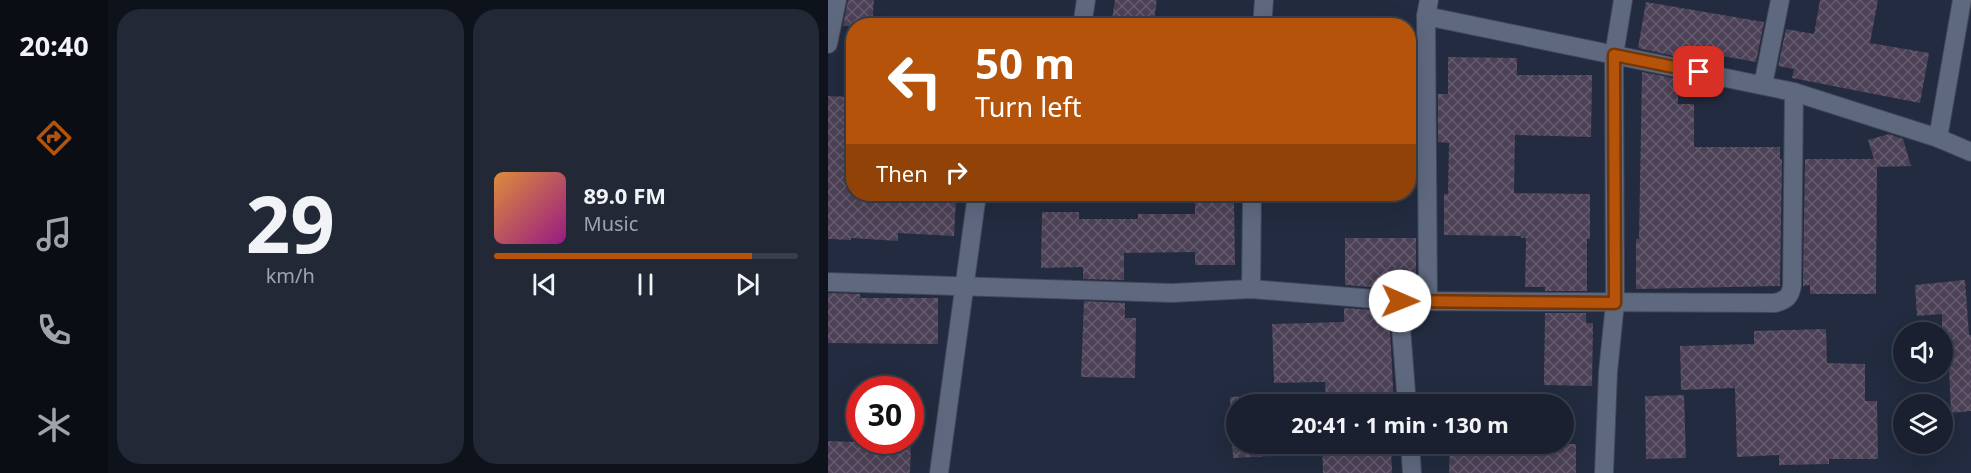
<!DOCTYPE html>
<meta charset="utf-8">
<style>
body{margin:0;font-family:"Noto Sans",sans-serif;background:#232837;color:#f1f3f6;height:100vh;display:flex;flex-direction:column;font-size:22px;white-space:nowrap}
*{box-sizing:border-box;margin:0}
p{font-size:20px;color:#9fa3aa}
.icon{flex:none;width:33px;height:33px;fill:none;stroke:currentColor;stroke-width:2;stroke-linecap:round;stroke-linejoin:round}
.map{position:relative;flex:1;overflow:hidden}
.side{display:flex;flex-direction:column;gap:9px;padding:9px;background:#0e121a;width:720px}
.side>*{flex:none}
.guide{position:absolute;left:18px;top:18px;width:570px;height:183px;border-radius:24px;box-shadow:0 6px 24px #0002,0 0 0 2px #383e4b;background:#b45309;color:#fff;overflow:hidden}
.tools{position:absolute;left:1065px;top:322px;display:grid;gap:12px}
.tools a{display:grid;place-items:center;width:60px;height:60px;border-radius:50%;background:#1a202f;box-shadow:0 6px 24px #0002,0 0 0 2px #383e4b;font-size:30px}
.speed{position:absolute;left:18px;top:376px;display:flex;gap:12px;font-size:30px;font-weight:700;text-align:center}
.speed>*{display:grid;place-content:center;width:78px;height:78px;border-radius:50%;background:#1a202f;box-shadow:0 6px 24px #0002,0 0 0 2px #383e4b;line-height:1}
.speed .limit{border:9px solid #d22;background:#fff;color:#111}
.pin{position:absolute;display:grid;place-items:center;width:51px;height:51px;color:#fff;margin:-26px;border-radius:12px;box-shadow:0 3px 9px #0006}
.me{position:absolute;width:66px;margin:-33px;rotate:91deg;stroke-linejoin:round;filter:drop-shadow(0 0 4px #0008)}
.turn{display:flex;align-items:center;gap:21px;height:126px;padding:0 30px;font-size:27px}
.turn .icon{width:78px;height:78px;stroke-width:2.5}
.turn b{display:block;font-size:42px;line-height:51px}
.then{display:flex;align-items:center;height:57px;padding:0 30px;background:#0003;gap:12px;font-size:22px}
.side .tile{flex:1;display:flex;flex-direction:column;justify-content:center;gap:9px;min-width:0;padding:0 21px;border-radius:24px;background:#232837}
.side .dial{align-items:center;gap:0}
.dial b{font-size:78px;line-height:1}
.song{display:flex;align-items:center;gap:18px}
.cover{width:72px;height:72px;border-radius:9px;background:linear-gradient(135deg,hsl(30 70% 55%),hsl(310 70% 35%))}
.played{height:6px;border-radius:3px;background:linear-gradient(90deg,#b45309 85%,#383e4b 85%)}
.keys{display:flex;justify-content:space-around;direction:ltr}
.side .tiles{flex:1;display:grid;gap:9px;grid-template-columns:repeat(2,1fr)}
.trip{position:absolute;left:398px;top:394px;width:348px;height:60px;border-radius:30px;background:#1a202f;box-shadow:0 6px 24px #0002,0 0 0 2px #383e4b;font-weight:700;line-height:60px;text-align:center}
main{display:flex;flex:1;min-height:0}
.tabs{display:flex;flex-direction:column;width:108px;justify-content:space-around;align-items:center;background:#0a0d13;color:#9fa3aa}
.tabs .icon{width:42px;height:42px}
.tabs .on{color:#b45309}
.tabs b{font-size:27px;color:#f1f3f6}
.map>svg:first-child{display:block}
.building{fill:url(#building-cross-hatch)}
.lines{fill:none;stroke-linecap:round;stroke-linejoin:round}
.minor-casing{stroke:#404758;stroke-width:20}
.minor{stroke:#5e687f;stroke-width:18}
.route-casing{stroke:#753606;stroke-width:15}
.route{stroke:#b45309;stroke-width:10}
</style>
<main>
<nav class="tabs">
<b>20:40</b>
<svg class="icon on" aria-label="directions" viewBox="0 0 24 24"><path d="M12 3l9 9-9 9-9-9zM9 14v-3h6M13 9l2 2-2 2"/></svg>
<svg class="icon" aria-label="music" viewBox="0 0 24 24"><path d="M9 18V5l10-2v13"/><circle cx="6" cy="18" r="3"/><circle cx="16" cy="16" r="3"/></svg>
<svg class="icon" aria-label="phone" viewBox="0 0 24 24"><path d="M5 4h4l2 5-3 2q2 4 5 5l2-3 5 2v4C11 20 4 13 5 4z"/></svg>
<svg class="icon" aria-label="climate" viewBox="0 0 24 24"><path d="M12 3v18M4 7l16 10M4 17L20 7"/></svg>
</nav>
<section class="side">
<div class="tiles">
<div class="tile dial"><b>29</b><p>km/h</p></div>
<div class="tile">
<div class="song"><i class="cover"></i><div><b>89.0 FM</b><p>Music</p></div></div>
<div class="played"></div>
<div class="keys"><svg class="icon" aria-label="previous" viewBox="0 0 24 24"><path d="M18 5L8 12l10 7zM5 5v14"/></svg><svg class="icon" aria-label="pause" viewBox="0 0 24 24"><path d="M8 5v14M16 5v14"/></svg><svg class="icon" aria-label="next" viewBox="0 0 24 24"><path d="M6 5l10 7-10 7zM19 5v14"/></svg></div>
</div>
</div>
</section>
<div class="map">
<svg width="1143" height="473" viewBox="0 0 1143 473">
<defs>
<pattern id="building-cross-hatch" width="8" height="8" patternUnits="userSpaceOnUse" patternTransform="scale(1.5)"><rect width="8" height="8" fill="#4c4156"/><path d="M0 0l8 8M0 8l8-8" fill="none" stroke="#655c6e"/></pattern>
</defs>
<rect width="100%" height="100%" fill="#222b3f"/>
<!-- building -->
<g class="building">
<polygon points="20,0 46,0 44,26 15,26"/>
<polygon points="287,0 329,0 325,26 283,26"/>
<polygon points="992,0 1050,0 1042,43 1101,53 1092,103 964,78 966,69 950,66 958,29 986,34"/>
<polygon points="818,2 936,22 928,62 850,48 850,57 810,48"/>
<polygon points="620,57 689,58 689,75 764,75 763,137 687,135 686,193 762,194 762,239 759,239 759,291 717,291 717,287 697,287 698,238 693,238 693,236 616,235 616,194 620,194 621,143 610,142 610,94 620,94"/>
<polygon points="814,72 850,79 850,104 866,104 866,147 952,147 952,159 954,159 952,286 808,289 808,239 811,239"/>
<polygon points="580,93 587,93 588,142 580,142"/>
<polygon points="0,96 26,97 26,194 128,199 126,236 70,233 70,241 23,238 23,240 0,239"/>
<polygon points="1061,134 1075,139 1083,166 1049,167 1048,294 982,294 982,285 975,286 977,159 1046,159 1040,140"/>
<polygon points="367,199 406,199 407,265 367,265 367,252 296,253 296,280 255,279 255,267 213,268 214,212 251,212 251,219 310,219 310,214 367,214"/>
<polygon points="517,238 588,238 588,285 566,285 566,289 517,285"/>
<polygon points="1137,280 1141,335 1143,335 1143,411 1123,413 1121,368 1114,369 1114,314 1089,316 1087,285"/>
<polygon points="0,293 32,294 32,298 110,298 110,344 0,343"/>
<polygon points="256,301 297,303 297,318 308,318 307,378 253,377"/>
<polygon points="516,308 561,311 566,405 498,405 497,382 446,383 444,324 516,322"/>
<polygon points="717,313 758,313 758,323 765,323 764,386 716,385"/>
<polygon points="998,329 999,363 1037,364 1037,401 1049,401 1050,459 1001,459 1001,464 951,465 951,455 909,457 907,388 853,390 852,346 926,344 926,331"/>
<polygon points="444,395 444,405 408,405 408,444 445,444 446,456 405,458 402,397"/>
<polygon points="856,395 858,458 818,459 817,396"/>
<polygon points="0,441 83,444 82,473 0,473"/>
<polygon points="494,444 563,444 564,473 495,473"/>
<polygon points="687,444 748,444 748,473 621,473 622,445 687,446"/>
</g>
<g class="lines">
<defs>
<g id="minor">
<polyline points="598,16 966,92 1110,138 1143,152"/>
<polyline points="254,26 258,0"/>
<polyline points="434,26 436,0"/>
<polyline points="0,44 9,0"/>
<polyline points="935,85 952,0"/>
<polyline points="1110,138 1134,0"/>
<path d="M0 282 344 293 423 289 571 301 947 303C958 300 962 297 964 286L966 92"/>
<polyline points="423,289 424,194"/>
<polyline points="571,301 579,405"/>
<polyline points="600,301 598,16 601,0"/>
<polyline points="582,444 584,473"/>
<polyline points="111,473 149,194"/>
<polyline points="776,473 780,372 787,303 786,55 795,0"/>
</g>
</defs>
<!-- minor casing -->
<use href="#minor" class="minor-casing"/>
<!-- minor -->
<use href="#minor" class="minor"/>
</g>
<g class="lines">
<defs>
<polyline id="route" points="572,301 787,303 786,55 871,72"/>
</defs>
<!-- route casing -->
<use href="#route" class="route-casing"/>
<!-- route -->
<use href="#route" class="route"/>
</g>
</svg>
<div class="tools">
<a><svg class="icon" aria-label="sound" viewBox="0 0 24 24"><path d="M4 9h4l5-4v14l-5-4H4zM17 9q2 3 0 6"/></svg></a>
<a><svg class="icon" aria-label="layers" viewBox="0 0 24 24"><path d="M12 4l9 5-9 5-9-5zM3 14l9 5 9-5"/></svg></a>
</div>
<div class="speed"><div class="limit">30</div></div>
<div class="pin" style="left:871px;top:72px;background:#d93025"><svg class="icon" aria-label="arrive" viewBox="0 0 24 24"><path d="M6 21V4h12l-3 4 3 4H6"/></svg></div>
<svg class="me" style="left:572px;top:301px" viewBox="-20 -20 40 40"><circle r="19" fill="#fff"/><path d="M0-13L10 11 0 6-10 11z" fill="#b45309"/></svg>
<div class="trip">20:41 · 1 min · 130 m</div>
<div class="guide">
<div class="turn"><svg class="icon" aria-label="left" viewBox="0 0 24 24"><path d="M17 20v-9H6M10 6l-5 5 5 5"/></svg><div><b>50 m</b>Turn left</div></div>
<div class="then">Then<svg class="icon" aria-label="right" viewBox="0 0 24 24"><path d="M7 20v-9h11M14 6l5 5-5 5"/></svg></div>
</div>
</div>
</main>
